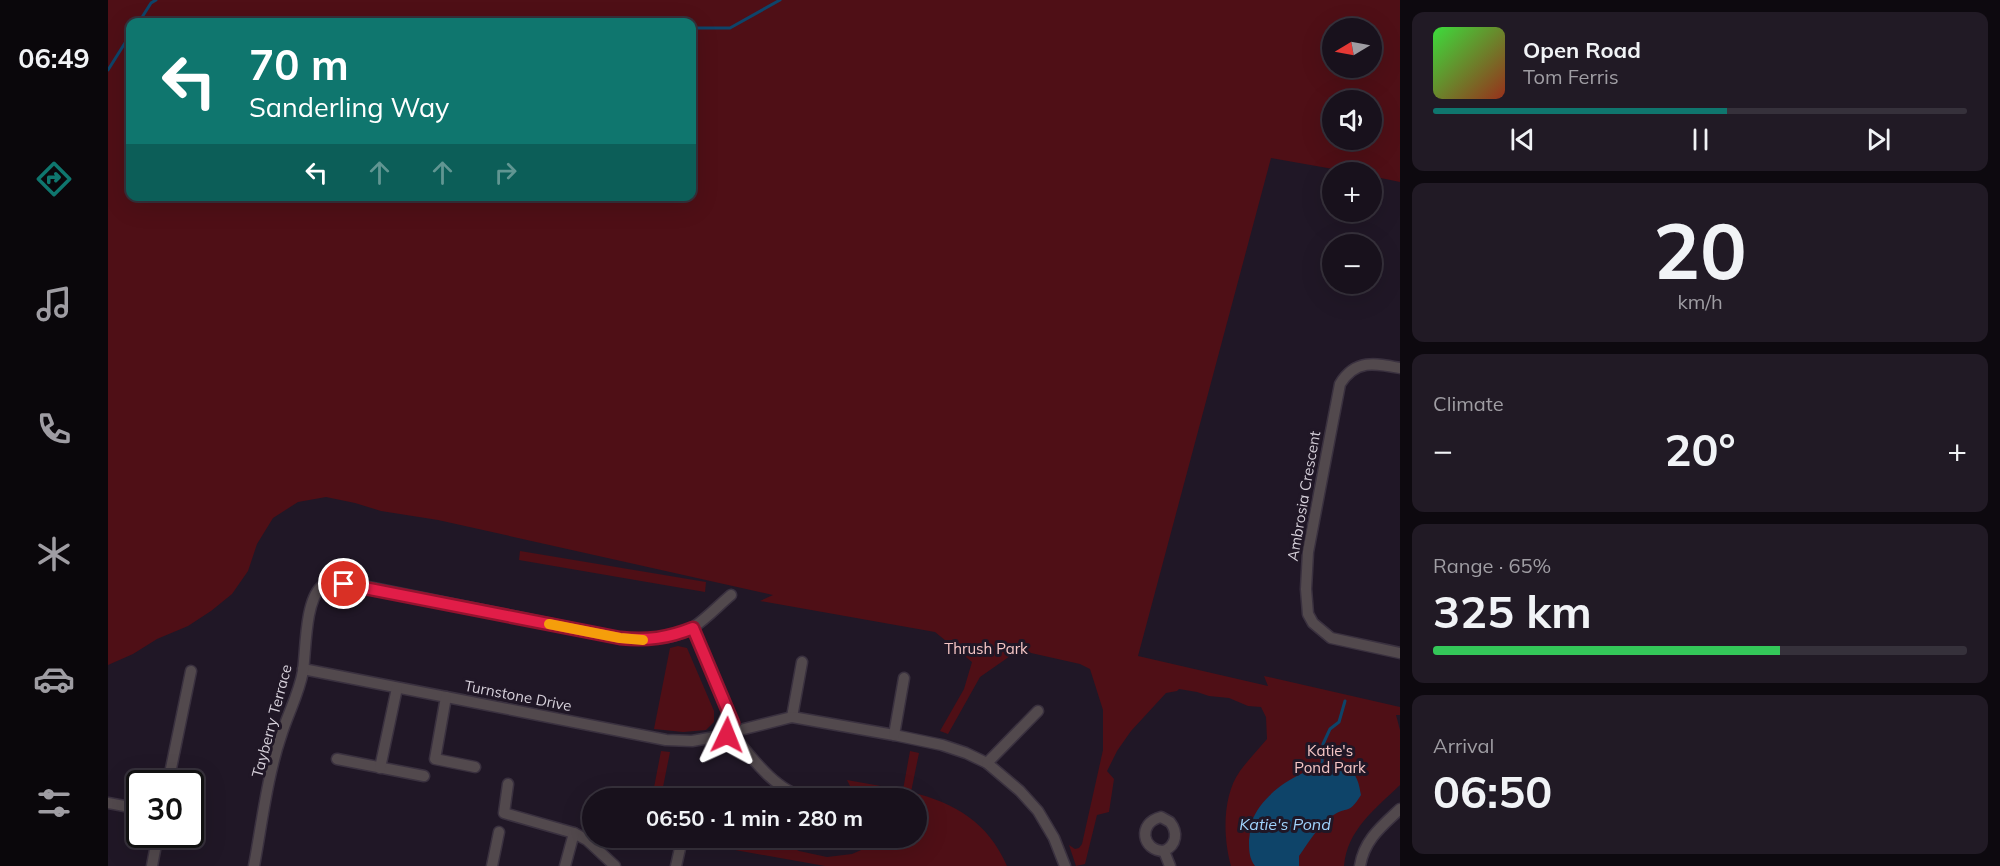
<!DOCTYPE html>
<meta charset="utf-8">
<style>
body{margin:0;font-family:Mulish,sans-serif;background:#211a25;color:#f1f3f6;height:100vh;display:flex;flex-direction:column;font-size:22px;white-space:nowrap}
*{box-sizing:border-box;margin:0}
p{font-size:20px;color:#9f9da3}
.icon{flex:none;width:33px;height:33px;fill:none;stroke:currentColor;stroke-width:2;stroke-linecap:round;stroke-linejoin:round}
.map{position:relative;flex:1;overflow:hidden}
.sheet{display:flex;flex-direction:column;gap:12px;padding:12px;background:#0d090f;width:600px}
.sheet>*{flex:none}
.guide{position:absolute;left:18px;top:18px;width:570px;height:183px;border-radius:12px;box-shadow:0 6px 24px #0002,0 0 0 2px #36313b;background:#0f766e;color:#fff;overflow:hidden}
.needle{width:39px;rotate:260deg}
.tools{position:absolute;left:1214px;top:18px;display:grid;gap:12px}
.tools a{display:grid;place-items:center;width:60px;height:60px;border-radius:50%;background:#18111c;box-shadow:0 6px 24px #0002,0 0 0 2px #36313b;font-size:30px}
.speed{position:absolute;left:18px;top:770px;display:flex;gap:12px;font-size:30px;font-weight:700;text-align:center}
.speed>*{display:grid;place-content:center;width:78px;height:78px;border-radius:50%;background:#18111c;box-shadow:0 6px 24px #0002,0 0 0 2px #36313b;line-height:1}
.speed .limit{border:3px solid #111;border-radius:9px;background:#fff;color:#111}
.pin{position:absolute;display:grid;place-items:center;width:51px;height:51px;color:#fff;margin:-26px;border:3px solid #fff;border-radius:50%;box-shadow:0 2px 6px #0007}
.me{position:absolute;width:66px;margin:-33px;rotate:2deg;stroke-linejoin:round;filter:drop-shadow(0 0 4px #0008)}
.turn{display:flex;align-items:center;gap:21px;height:126px;padding:0 24px;font-size:27px}
.turn .icon{width:78px;height:78px;stroke-width:2.5}
.turn b{display:block;font-size:42px;line-height:51px}
.lanes{display:flex;align-items:center;height:57px;padding:0 24px;background:#0003;justify-content:center;gap:30px;direction:ltr}
.lanes .off{opacity:.35}
.big{font-size:45px;font-weight:700;line-height:1.1}
.sheet .tile{flex:1;display:flex;flex-direction:column;justify-content:center;gap:9px;min-width:0;padding:0 21px;border-radius:12px;background:#211a25}
.sheet .dial{align-items:center;gap:0}
.dial b{font-size:78px;line-height:1}
.song{display:flex;align-items:center;gap:18px}
.cover{width:72px;height:72px;border-radius:9px;background:linear-gradient(135deg,hsl(120 70% 55%),hsl(10 70% 35%))}
.played{height:6px;border-radius:3px;background:linear-gradient(90deg,#0f766e 55%,#36313b 55%)}
.keys{display:flex;justify-content:space-around;direction:ltr}
.heat{display:flex;justify-content:space-between;align-items:center;font-size:33px;direction:ltr}
.charge{height:9px;border-radius:4px;background:linear-gradient(90deg,#34c759 65%,#36313b 0)}
.trip{position:absolute;left:474px;top:788px;width:345px;height:60px;border-radius:30px;background:#18111c;box-shadow:0 6px 24px #0002,0 0 0 2px #36313b;font-weight:700;line-height:60px;text-align:center}
main{display:flex;flex:1;min-height:0}
.tab-bar{display:flex;flex-direction:column;width:108px;justify-content:space-around;align-items:center;background:#0a070b;color:#9f9da3}
.tab-bar .icon{width:42px;height:42px}
.tab-bar .active{color:#0f766e}
.tab-bar b{font-size:27px;color:#f1f3f6}
.map>svg:first-child{display:block}
.green{fill:#4f0f16;fill-rule:evenodd}
.water{fill:#0e4469}
.lines{fill:none;stroke-linecap:round;stroke-linejoin:round}
.stream{stroke:#0e4469;stroke-width:3}
.street-casing{stroke:#3a313f;stroke-width:13}
.street{stroke:#52494d;stroke-width:10}
.route-casing{stroke:#92132f;stroke-width:15}
.route{stroke:#e11d48;stroke-width:10}
.slow{stroke:#f59e0b;stroke-width:10}
.labels{text-anchor:middle;stroke-width:6;stroke-linejoin:round;paint-order:stroke}
.street-label{font-size:15px;fill:#d7d1db;stroke:#201726}
.park-label{font-size:15px;fill:#f5c6c5;stroke:#201726}
.water-label{font-size:16px;font-style:italic;fill:#a0d3fd;stroke:#201726}
</style>
<main>
<nav class="tab-bar">
<b>06:49</b>
<svg class="icon active" aria-label="directions" viewBox="0 0 24 24"><path d="M12 3l9 9-9 9-9-9zM9 14v-3h6M13 9l2 2-2 2"/></svg>
<svg class="icon" aria-label="music" viewBox="0 0 24 24"><path d="M9 18V5l10-2v13"/><circle cx="6" cy="18" r="3"/><circle cx="16" cy="16" r="3"/></svg>
<svg class="icon" aria-label="phone" viewBox="0 0 24 24"><path d="M5 4h4l2 5-3 2q2 4 5 5l2-3 5 2v4C11 20 4 13 5 4z"/></svg>
<svg class="icon" aria-label="climate" viewBox="0 0 24 24"><path d="M12 3v18M4 7l16 10M4 17L20 7"/></svg>
<svg class="icon" aria-label="car" viewBox="0 0 24 24"><path d="M5 17H2v-5l4-1 3-4h7l3 4 3 1v5h-3M9 17h6M6 11h13"/><circle cx="7" cy="17" r="2"/><circle cx="17" cy="17" r="2"/></svg>
<svg class="icon" aria-label="filters" viewBox="0 0 24 24"><path d="M4 7h16M4 17h16"/><circle cx="9" cy="7" r="2"/><circle cx="15" cy="17" r="2"/></svg>
</nav>
<div class="map">
<svg width="1292" height="866" viewBox="0 0 1292 866">
<rect width="100%" height="100%" fill="#201726"/>
<!-- green -->
<g class="green">
<path d="M0 0H1292V182L1263 176V172H1242L1163 158 1030 656 1160 686 1156 676 1292 707V715H1288L1292 730V785C1267 809 1239 830 1236 866H1123C1115 838 1114 796 1132 771 1140 760 1150 750 1159 739L1158 717 1153 707 1140 706 1121 698 1101 696 1089 692 1071 689 1069 691 1058 693 1023 731 1009 751 999 771 1006 779 1001 812 989 815 977 864 968 866 961 845 967 849 971 848 974 844 995 750V710L982 669 972 664 923 653 905 654 872 677 840 734 832 731 856 689 864 662 827 632 652 601 665 595 330 520 273 511 247 503 218 497 190 502 165 518 149 544 140 571 124 594 103 611 80 626 49 639 25 654 0 665ZM22 22H584V196H22ZM1224 28H1263V68H1224ZM1224 100H1263V140H1224Z"/>
<polygon points="412,551 598,582 597,592 411,560"/>
<polygon points="570,646 579,648 606,711 606,722 598,730 575,732 546,729 562,648"/>
<polygon points="553,751 562,752 554,792 595,793 612,798 544,798"/>
<path d="M802 751 811 753 803 792C847 803 880 822 899 866H717L616 848 568 837H663L691 851 719 857 744 854 767 844 762 837H808V798H743V788L739 780 795 790Z"/>
</g>
<!-- water -->
<path class="water" d="M1228 764C1246 769 1250 776 1253 795 1240 816 1240 805 1224 816 1211 825 1200 843 1191 856V866H1147C1141 858 1141 850 1141 840 1142 834 1142 827 1144 821 1155 791 1197 766 1228 764Z"/>
<g class="lines">
<!-- stream -->
<g class="stream">
<polyline points="31,22 43,3 48,0"/>
<polyline points="584,28 622,28 672,0"/>
<polyline points="0,70 22,35"/>
<polyline points="1214,765 1215,744 1222,729 1231,722 1237,701"/>
</g>
<defs>
<g id="street">
<path d="M1292 368C1267 363 1247 359 1232 384L1200 552 1198 589 1200 614 1205 623 1223 638 1292 653"/>
<polyline points="585,628 625,723"/>
<polyline points="195,669 558,740 584,741 619,735"/>
<polyline points="338,697 327,759 367,767"/>
<polyline points="684,717 694,662"/>
<polyline points="636,729 684,717 786,735 834,745 858,753 879,763 912,791 930,811 946,838 957,866"/>
<polyline points="786,735 796,678"/>
<path d="M630 741C646 761 672 794 699 797 707 798 716 795 723 794"/>
<polyline points="229,759 316,776"/>
<polyline points="879,763 930,711"/>
<polyline points="272,768 289,688"/>
<polyline points="60,783 83,671"/>
<polyline points="400,784 396,813 466,833 479,840 507,866"/>
<polyline points="0,803 32,809"/>
<path d="M1053 817 1062 822C1070 832 1069 845 1056 851 1034 851 1029 823 1053 817Z"/>
<polyline points="1056,851 1062,866"/>
<polyline points="44,866 50,834"/>
<path d="M146 866C154 823 159 777 173 736 180 713 191 694 195 671 198 649 197 602 213 587L225 584 251 585 512 638C536 640 566 641 587 626 600 617 611 605 623 595"/>
<polyline points="384,866 391,832"/>
<polyline points="457,866 466,833"/>
<polyline points="568,866 573,844"/>
<path d="M1252 866C1256 840 1274 826 1292 809"/>
</g>
</defs>
<!-- street casing -->
<use href="#street" class="street-casing"/>
<!-- street -->
<use href="#street" class="street"/>
</g>
<g class="lines">
<defs>
<path id="route" d="M236 584 512 638C539 641 560 638 585 628L625 723 618 730 619 735"/>
</defs>
<!-- route casing -->
<use href="#route" class="route-casing"/>
<!-- route -->
<use href="#route" class="route"/>
<!-- slow -->
<polyline class="slow" points="441,624 512,638 535,640"/>
</g>
<g class="labels">
<!-- street labels -->
<g class="street-label">
<text transform="translate(1196 496) rotate(-80)" y="5">Ambrosia Crescent</text>
<text transform="translate(410 696) rotate(11)" y="5">Turnstone Drive</text>
<text transform="translate(164 721) rotate(-75)" y="5">Tayberry Terrace</text>
</g>
<!-- park labels -->
<g class="park-label">
<text x="878" y="654">Thrush Park</text>
<text x="1222" y="756">Katie's<tspan x="1222" dy="17">Pond Park</tspan></text>
</g>
<!-- water labels -->
<g class="water-label">
<text x="1177" y="830">Katie's Pond</text>
</g>
</g>
</svg>
<div class="tools">
<a><svg class="needle" viewBox="-14 -14 28 28"><path d="M0-13l5 13h-10z" fill="#e53935"/><path d="M0 13l5-13h-10z" fill="#9f9da3"/></svg></a>
<a><svg class="icon" aria-label="sound" viewBox="0 0 24 24"><path d="M4 9h4l5-4v14l-5-4H4zM17 9q2 3 0 6"/></svg></a>
<a>+</a>
<a>−</a>
</div>
<div class="speed"><div class="limit">30</div></div>
<div class="pin" style="left:236px;top:584px;background:#d93025"><svg class="icon" aria-label="arrive" viewBox="0 0 24 24"><path d="M6 21V4h12l-3 4 3 4H6"/></svg></div>
<svg class="me" style="left:619px;top:735px" viewBox="-20 -20 40 40"><path d="M0-17L14 15 0 8-14 15z" fill="#e11d48" stroke="#fff" stroke-width="4"/></svg>
<div class="trip">06:50 · 1 min · 280 m</div>
<div class="guide">
<div class="turn"><svg class="icon" aria-label="left" viewBox="0 0 24 24"><path d="M17 20v-9H6M10 6l-5 5 5 5"/></svg><div><b>70 m</b>Sanderling Way</div></div>
<div class="lanes"><svg class="icon" aria-label="left" viewBox="0 0 24 24"><path d="M17 20v-9H6M10 6l-5 5 5 5"/></svg><svg class="icon off" aria-label="ahead" viewBox="0 0 24 24"><path d="M12 20V5M6 11l6-6 6 6"/></svg><svg class="icon off" aria-label="ahead" viewBox="0 0 24 24"><path d="M12 20V5M6 11l6-6 6 6"/></svg><svg class="icon off" aria-label="right" viewBox="0 0 24 24"><path d="M7 20v-9h11M14 6l5 5-5 5"/></svg></div>
</div>
</div>
<section class="sheet">
<div class="tile">
<div class="song"><i class="cover"></i><div><b>Open Road</b><p>Tom Ferris</p></div></div>
<div class="played"></div>
<div class="keys"><svg class="icon" aria-label="previous" viewBox="0 0 24 24"><path d="M18 5L8 12l10 7zM5 5v14"/></svg><svg class="icon" aria-label="pause" viewBox="0 0 24 24"><path d="M8 5v14M16 5v14"/></svg><svg class="icon" aria-label="next" viewBox="0 0 24 24"><path d="M6 5l10 7-10 7zM19 5v14"/></svg></div>
</div>
<div class="tile dial"><b>20</b><p>km/h</p></div>
<div class="tile"><p>Climate</p>
<div class="heat"><a>−</a><b class="big">20°</b><a>+</a></div>
</div>
<div class="tile"><p>Range · 65%</p><b class="big">325 km</b><div class="charge"></div></div>
<div class="tile"><p>Arrival</p><b class="big">06:50</b></div>
</section>
</main>
